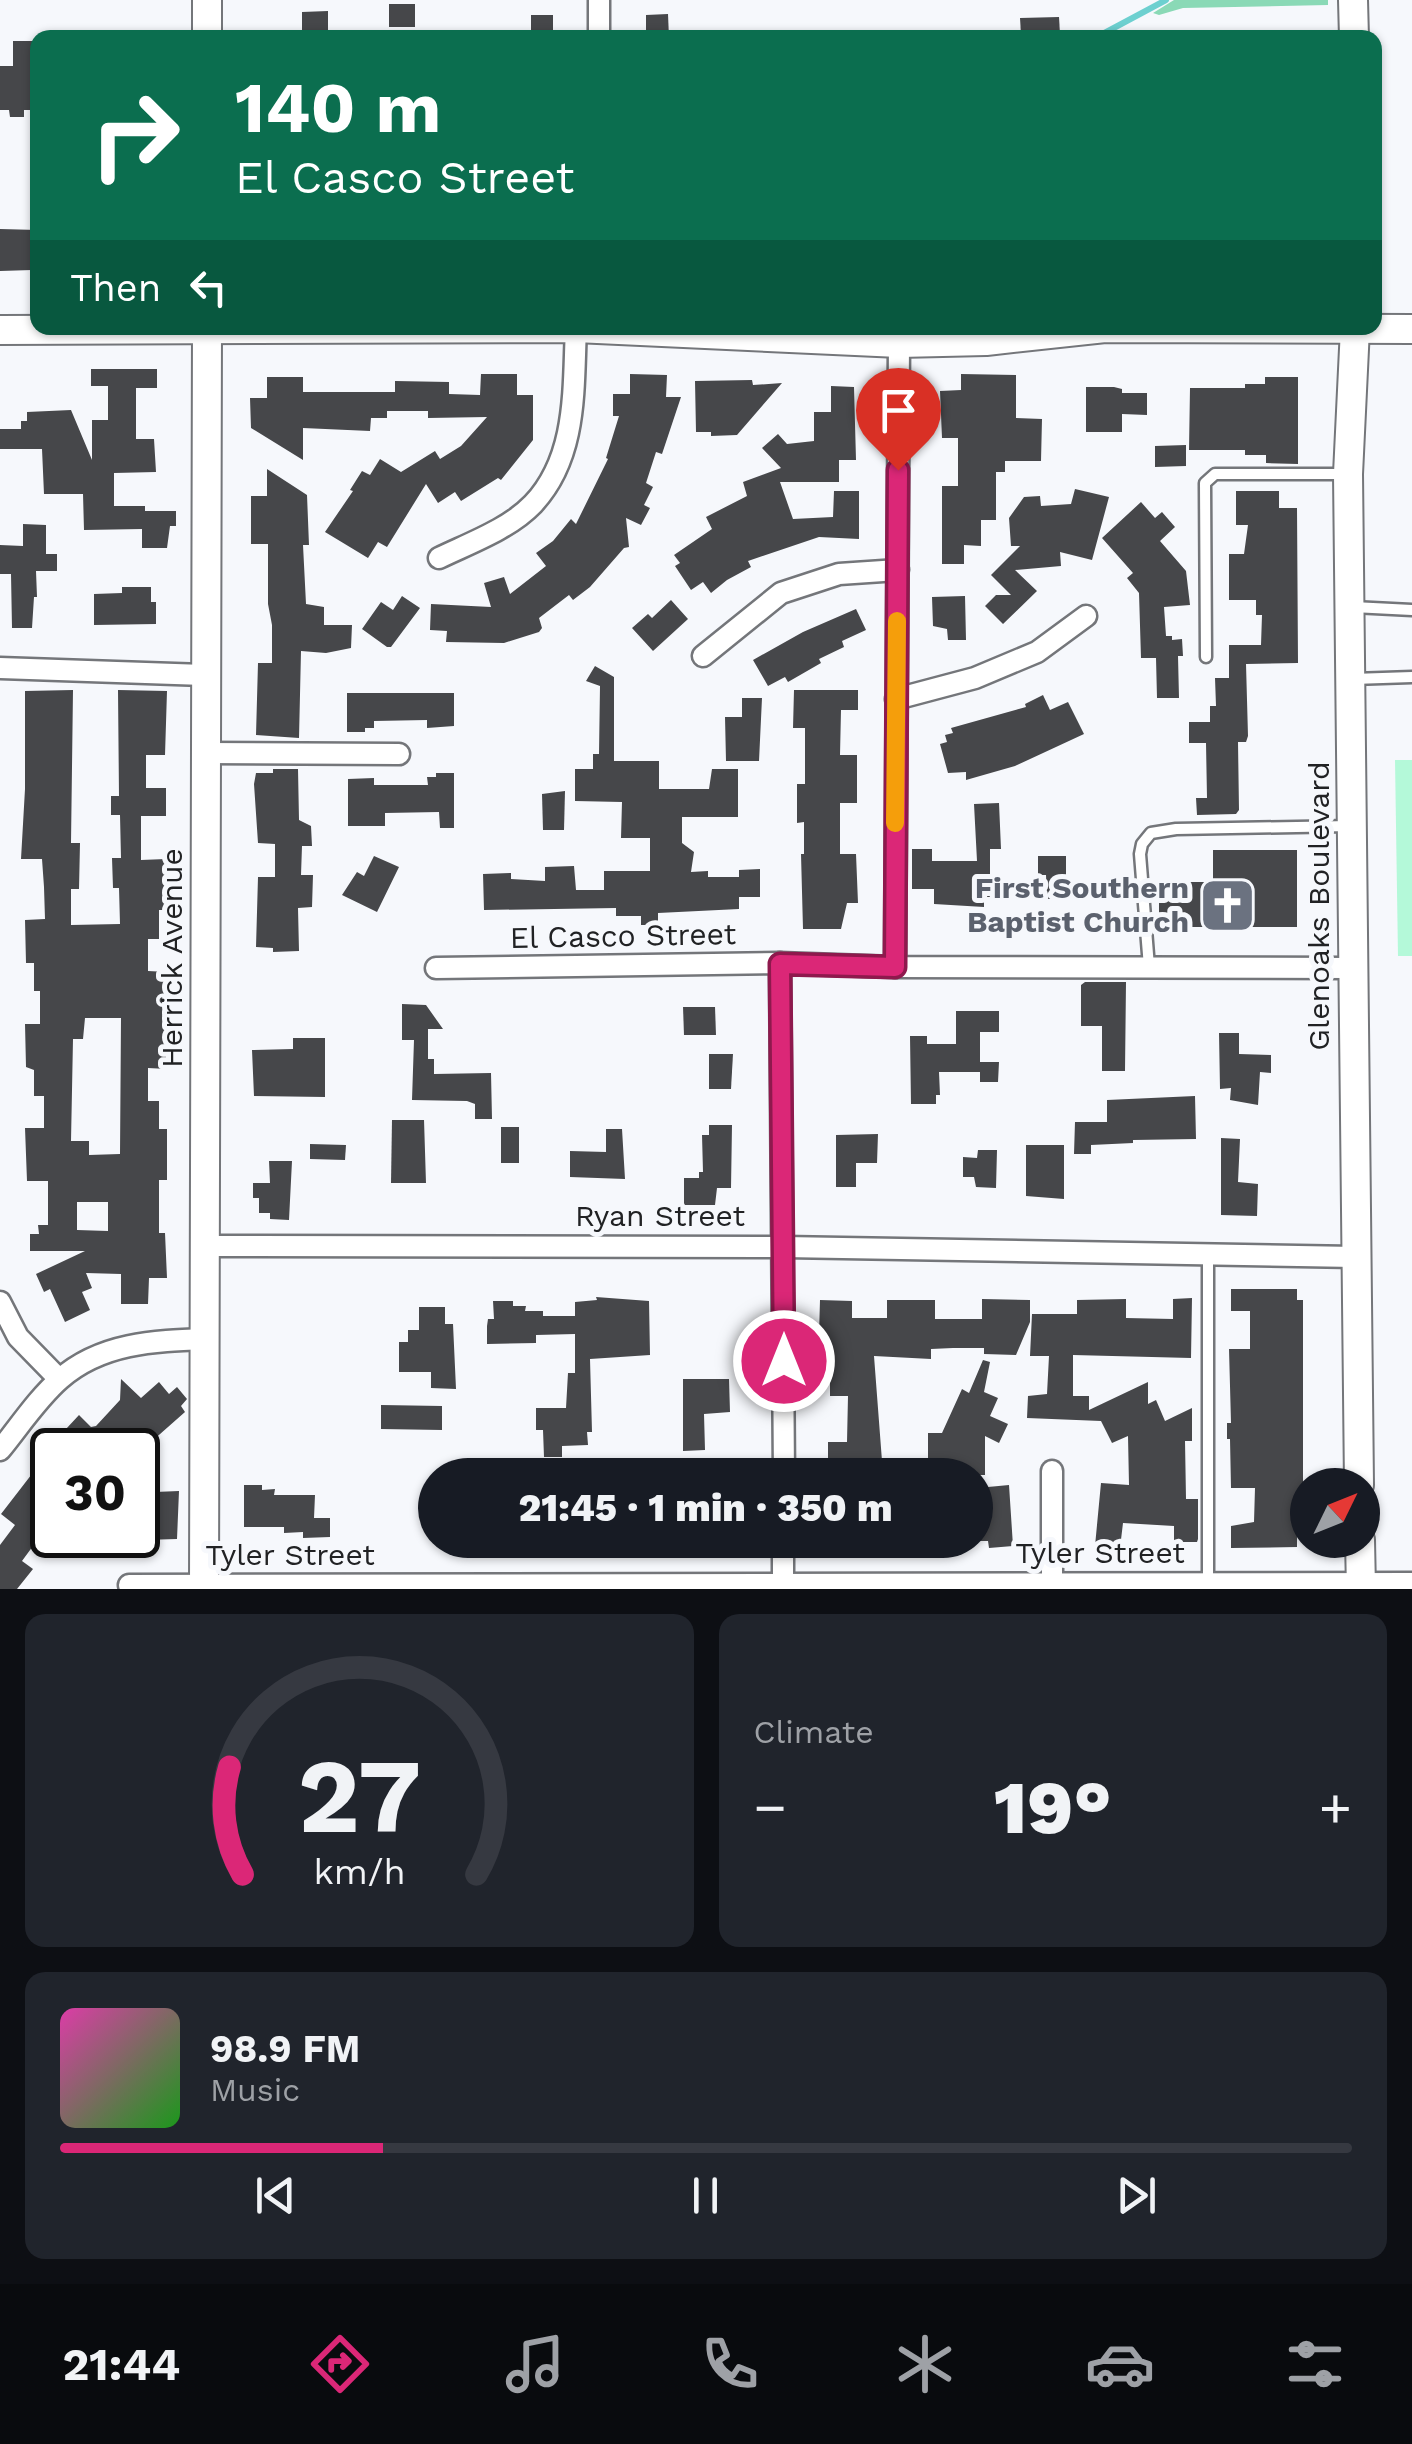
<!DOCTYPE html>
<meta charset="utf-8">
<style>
body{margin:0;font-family:"Work Sans",sans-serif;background:#20242c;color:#f1f3f6;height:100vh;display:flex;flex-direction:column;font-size:38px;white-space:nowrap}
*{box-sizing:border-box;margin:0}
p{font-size:32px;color:#9ea1a6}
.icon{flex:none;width:55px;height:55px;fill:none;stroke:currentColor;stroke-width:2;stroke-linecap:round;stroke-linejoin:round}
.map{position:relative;height:1589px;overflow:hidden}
.drawer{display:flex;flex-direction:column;gap:25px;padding:25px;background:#0d0f14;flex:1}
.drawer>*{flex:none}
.top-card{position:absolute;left:30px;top:30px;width:1352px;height:305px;border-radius:20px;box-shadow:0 2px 8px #0004;background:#0b6e4f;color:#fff;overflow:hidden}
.needle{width:65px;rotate:47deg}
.buttons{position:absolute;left:1290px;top:1468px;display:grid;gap:20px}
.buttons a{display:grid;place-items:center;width:90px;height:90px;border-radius:50%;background:#171b24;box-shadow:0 2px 8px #0004;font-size:50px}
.speed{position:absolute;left:30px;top:1428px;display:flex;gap:20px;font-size:50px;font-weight:700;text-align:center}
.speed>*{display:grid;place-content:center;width:130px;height:130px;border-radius:50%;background:#171b24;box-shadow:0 2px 8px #0004;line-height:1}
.speed .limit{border:5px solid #111;border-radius:15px;background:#fff;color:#111}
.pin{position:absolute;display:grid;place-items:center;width:85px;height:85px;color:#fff;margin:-102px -42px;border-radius:50% 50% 50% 0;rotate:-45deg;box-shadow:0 0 10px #0007}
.pin .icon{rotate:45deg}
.me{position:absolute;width:110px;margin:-55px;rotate:0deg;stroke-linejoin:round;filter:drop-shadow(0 0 8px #0008)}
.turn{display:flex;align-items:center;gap:35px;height:210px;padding:0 40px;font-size:45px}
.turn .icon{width:130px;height:130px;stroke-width:2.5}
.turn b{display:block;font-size:70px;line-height:85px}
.then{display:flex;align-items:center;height:95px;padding:0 40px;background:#0003;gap:20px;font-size:38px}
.big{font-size:75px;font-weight:800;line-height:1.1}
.drawer .card{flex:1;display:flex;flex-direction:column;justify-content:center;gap:15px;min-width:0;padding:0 35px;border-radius:20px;background:#20242c}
.drawer .dial{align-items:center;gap:0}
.dial svg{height:260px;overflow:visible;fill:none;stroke:#363941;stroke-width:7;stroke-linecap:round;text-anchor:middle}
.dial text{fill:#f1f3f6;stroke:none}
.song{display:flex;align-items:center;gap:30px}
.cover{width:120px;height:120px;border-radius:15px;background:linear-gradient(135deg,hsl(320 70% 55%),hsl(120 70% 35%))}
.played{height:10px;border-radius:5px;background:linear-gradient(90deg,#db2777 25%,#363941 25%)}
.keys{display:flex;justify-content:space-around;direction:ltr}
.heat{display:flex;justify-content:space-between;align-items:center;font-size:55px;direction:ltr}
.drawer .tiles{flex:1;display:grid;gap:25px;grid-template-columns:1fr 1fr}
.card:last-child{grid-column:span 2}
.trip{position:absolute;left:418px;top:1458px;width:575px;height:100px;border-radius:50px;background:#171b24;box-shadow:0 2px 8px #0004;font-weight:800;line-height:100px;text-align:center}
.menu{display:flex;height:160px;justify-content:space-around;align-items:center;background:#090b0e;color:#9ea1a6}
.menu .icon{width:70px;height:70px}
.menu .on{color:#db2777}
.menu b{font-size:45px;color:#f1f3f6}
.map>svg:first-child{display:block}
.green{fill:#b4f9d9}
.forest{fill:#8ad9b6}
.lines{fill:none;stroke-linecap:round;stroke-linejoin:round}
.stream{stroke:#6dd0d0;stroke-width:6}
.building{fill:#46474a;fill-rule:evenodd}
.lane-casing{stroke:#74767a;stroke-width:15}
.street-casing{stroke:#74767a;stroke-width:25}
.secondary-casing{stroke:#74767a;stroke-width:32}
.lane{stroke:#fff;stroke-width:10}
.street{stroke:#fff;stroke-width:20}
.secondary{stroke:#fff;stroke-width:28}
.route-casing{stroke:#8e194d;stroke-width:25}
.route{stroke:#db2777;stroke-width:18}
.slow{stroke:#f59e0b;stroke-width:18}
.labels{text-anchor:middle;stroke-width:10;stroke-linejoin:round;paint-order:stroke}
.worship-label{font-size:30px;font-weight:bold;fill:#5b616d;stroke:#f6f8fc;text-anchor:end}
.street-label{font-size:30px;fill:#212224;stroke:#f6f8fc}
</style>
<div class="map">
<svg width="1412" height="1589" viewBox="0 0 1412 1589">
<rect width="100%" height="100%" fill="#f6f8fc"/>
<!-- green -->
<polygon class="green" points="1395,760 1412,760 1412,956 1398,956"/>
<!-- forest -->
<polygon class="forest" points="1174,0 1328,0 1328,5 1183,8 1159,15 1153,13"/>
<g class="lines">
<!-- stream -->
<polyline class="stream" points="1095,38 1166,0"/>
</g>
<!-- building -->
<g class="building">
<rect x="389" y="4" width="26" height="23"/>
<polygon points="328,11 328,38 302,38 302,12"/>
<polygon points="668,14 669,38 646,38 646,15"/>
<rect x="531" y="15" width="22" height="23"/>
<polygon points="1059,17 1060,34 1021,35 1020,18"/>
<polygon points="13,41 33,41 32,110 24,110 24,117 10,117 9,110 0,110 0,66 13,66"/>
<polygon points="0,229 38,230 38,267 32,267 32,270 0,271"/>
<polygon points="91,369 157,369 157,388 136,388 136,439 154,439 156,472 114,473 114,506 145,506 145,511 176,511 176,526 170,526 167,548 142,548 142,529 84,530 83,494 44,494 42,449 0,449 0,429 21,429 21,421 27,421 27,412 71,410 92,460 92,420 108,420 108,386 91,386"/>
<polygon points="481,374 517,374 517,395 533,395 533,440 501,480 498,478 461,501 455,492 438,503 426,484 387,547 378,542 368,558 325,532 353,491 350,490 362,471 370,475 380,459 401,472 435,451 440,459 461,446 487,417 428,418 428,411 387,411 387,418 371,418 370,431 303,428 303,460 251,428 250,398 267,398 267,377 303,377 303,392 395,392 395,381 449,382 449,394 480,395"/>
<polygon points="630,374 667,375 666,397 681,397 662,454 656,452 646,483 653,487 644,505 650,508 641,525 626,518 629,547 624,548 590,587 573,600 569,595 539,618 542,628 539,632 504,643 446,642 447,631 430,630 431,604 491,607 484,583 504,577 510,594 546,566 536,553 553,541 571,519 576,524 608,459 606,458 619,416 613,416 613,394 630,394"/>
<polygon points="961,374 1016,375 1016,418 1042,419 1041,461 1005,461 1005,472 996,472 996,520 981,520 981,546 964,545 964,564 942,564 942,486 958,486 958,438 942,438 940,391 961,390"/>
<polygon points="1265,377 1298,377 1298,464 1266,463 1266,455 1245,455 1245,450 1189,450 1190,388 1245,388 1245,384 1265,384"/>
<polygon points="752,380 753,385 782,383 737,435 711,436 711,432 696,432 695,381"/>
<polygon points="831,386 854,387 856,460 839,460 839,482 780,482 793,519 833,517 834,491 859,491 859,539 819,537 748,561 751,567 727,580 711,593 703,582 691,590 675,566 680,563 674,555 712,529 706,517 747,496 743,482 781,468 762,448 778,434 787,444 814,441 814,412 831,412"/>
<polygon points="1086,387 1114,387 1122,389 1122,393 1147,393 1147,415 1122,414 1122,432 1086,432"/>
<polygon points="1186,445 1186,466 1155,467 1155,446"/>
<polygon points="267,469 307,495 309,545 303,545 306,604 324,607 324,625 352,625 351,648 326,653 301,651 299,738 256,735 258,663 272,663 272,625 268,604 268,544 251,544 251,496 267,496"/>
<polygon points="1075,489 1109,497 1092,560 1060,552 1061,566 1015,570 1037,591 1003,624 985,606 996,595 1011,595 991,575 1020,546 1011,546 1009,518 1024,497 1040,496 1041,506 1071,504"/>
<polygon points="1236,491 1279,491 1279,508 1297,508 1298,663 1246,664 1248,736 1246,742 1238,742 1239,810 1236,814 1197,815 1196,798 1207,798 1206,743 1189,743 1189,722 1210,722 1210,706 1216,706 1215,678 1229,678 1229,645 1261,645 1262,615 1256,615 1256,600 1229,600 1229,554 1244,554 1248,525 1236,525"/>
<polygon points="1141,502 1155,518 1162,512 1175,527 1160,541 1186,571 1190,605 1164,607 1166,636 1172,636 1172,640 1182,639 1183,656 1178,656 1179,698 1157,698 1156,658 1141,658 1139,593 1127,578 1133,573 1102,538"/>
<polygon points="23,524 46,525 46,554 57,554 57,571 36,571 37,597 34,597 32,628 12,628 11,574 0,574 0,545 23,546"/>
<polygon points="122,587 151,587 151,602 156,602 156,624 94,625 94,594 122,593"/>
<polygon points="402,596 420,608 391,647 387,647 362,629 381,602 393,610"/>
<polygon points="965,596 966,640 948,640 947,629 933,626 932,597"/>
<polygon points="671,600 688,619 653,651 632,628 648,614 652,618"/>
<polygon points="856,609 866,630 842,641 844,647 819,659 821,663 788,682 785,677 768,686 753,660 803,632"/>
<polygon points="595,666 614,677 614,761 659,761 659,789 709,789 712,769 738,769 738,817 682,817 682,843 694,852 691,872 708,871 708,877 739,877 739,870 760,869 760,897 739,897 739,909 658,913 658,925 641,925 641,916 616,916 616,908 484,910 483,874 511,873 511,879 545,881 545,867 574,866 576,890 604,890 604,871 650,871 650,838 621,838 622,802 575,801 575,769 593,769 593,754 599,754 600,686 586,681"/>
<path d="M73 690 71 843H80L79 889H71V925L120 924 119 888H113L112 858H121L120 815H111V796H119L118 690 167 691 165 755H146V788H166V816H141V860L166 859V910H159V939H148V971L167 972V1069L148 1068V1101H159V1129H167V1180H159V1233H165L167 1278H149L148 1304H121V1274L86 1273 92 1288 82 1292 90 1310 65 1322 50 1289 44 1292 36 1274 85 1251H30V1234H39L38 1225H48V1181H27L25 1128H44V1096H34V1070L26 1067 25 1024H40V991H34V963H26L25 920 45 919 44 887 42 859H21L25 789V691ZM85 1018H121L120 1154 89 1155V1141H71L73 1039H83ZM77 1202H108V1231L77 1230Z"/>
<polygon points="794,690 858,690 858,710 841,710 840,755 857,755 857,803 840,803 840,854 856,854 858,903 847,903 841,929 803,929 801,854 804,854 804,822 797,823 797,784 805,784 805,728 793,728"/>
<polygon points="347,693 454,693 454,726 427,728 427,720 374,721 374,728 365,728 365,732 347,732"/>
<polygon points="1043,695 1050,710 1068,702 1084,734 1015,766 966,780 966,772 948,773 940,744 947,742 945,735 953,733 951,728 1026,707 1025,704"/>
<polygon points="742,698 762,698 759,761 726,761 725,717 742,717"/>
<polygon points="273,769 298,769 299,820 311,826 312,846 302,846 301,875 313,875 312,907 298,908 299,951 273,952 273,948 256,947 258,877 275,877 275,844 258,843 254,784 256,773 273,773"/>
<polygon points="436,773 454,773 454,828 440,828 439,812 385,813 385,826 348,826 348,779 374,778 374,785 428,785 427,777 436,777"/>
<polygon points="565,791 564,830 543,830 542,794"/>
<polygon points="999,803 1001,849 990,849 990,897 984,897 984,907 934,904 934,889 912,889 912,849 932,849 932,861 977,861 974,804"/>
<polygon points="1213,850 1297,850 1297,927 1159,927 1159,882 1213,882"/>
<polygon points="374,856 399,867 377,912 342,895 357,872 364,876"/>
<polygon points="1038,856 1066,856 1066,882 1074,882 1075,898 1047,899 1046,875 1038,875"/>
<polygon points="1085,982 1126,982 1125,1071 1102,1071 1102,1026 1081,1026 1081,985"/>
<polygon points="402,1004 426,1005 443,1029 428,1029 428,1059 434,1059 434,1074 491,1073 492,1119 475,1119 475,1104 467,1101 412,1100 414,1040 402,1040"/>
<polygon points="683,1007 715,1007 716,1035 684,1035"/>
<polygon points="956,1011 999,1011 999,1032 980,1032 980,1062 999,1062 998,1082 980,1082 980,1072 939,1072 940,1095 936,1095 936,1104 911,1104 910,1036 927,1036 927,1044 956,1044"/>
<polygon points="1219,1033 1239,1033 1239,1054 1271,1055 1271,1073 1260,1072 1258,1105 1230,1100 1231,1088 1220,1089"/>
<polygon points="293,1038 325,1038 325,1097 254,1096 252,1050 293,1049"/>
<polygon points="709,1054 733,1054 731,1089 709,1089"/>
<polygon points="1195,1096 1196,1139 1133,1140 1133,1143 1091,1145 1091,1154 1074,1154 1075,1122 1107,1122 1107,1100"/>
<polygon points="392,1120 424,1120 426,1183 391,1183"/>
<polygon points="709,1125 732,1125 731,1188 717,1188 715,1205 684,1205 684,1178 699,1178 699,1172 703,1172 702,1135 709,1135"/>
<rect x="501" y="1127" width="18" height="36"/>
<polygon points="606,1129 622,1129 625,1179 570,1177 570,1151 606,1152"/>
<polygon points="878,1134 877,1163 856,1163 856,1187 836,1187 836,1135"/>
<polygon points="1221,1138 1240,1139 1238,1182 1258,1184 1257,1216 1221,1215"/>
<polygon points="310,1144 346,1145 345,1160 310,1159"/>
<polygon points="1026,1145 1064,1145 1064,1199 1026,1196"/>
<polygon points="978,1150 997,1150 996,1188 976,1187 974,1177 963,1177 963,1157 977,1158"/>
<polygon points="269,1161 292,1161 289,1220 270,1219 270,1213 259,1213 259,1198 253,1198 253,1183 270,1183"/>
<polygon points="1231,1289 1297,1289 1297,1300 1303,1300 1303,1537 1297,1537 1297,1547 1231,1548 1231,1526 1254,1522 1255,1488 1231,1488 1230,1439 1227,1439 1227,1423 1231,1423 1229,1349 1250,1349 1250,1311 1231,1311"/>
<polygon points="596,1297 649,1301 650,1355 590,1359 592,1432 587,1432 588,1445 562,1446 562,1457 544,1457 543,1430 536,1430 536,1408 566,1408 568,1373 575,1373 575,1334 536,1335 536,1343 487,1344 487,1326 488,1319 494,1319 493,1301 513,1301 513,1306 526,1306 525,1311 543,1311 543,1316 575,1316 575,1302 597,1300"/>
<polygon points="1192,1298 1191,1358 1073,1355 1073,1396 1089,1396 1089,1410 1148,1382 1148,1404 1156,1400 1165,1421 1192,1408 1192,1441 1185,1441 1186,1499 1198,1499 1198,1539 1197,1542 1174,1542 1174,1526 1123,1523 1120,1548 1095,1546 1101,1483 1129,1485 1128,1436 1112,1443 1101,1421 1027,1418 1028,1396 1047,1394 1049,1356 1030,1356 1032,1314 1077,1314 1077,1300 1126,1299 1126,1318 1173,1319 1173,1299"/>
<polygon points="982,1299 1030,1300 1030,1322 1016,1355 984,1354 984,1348 953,1348 931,1349 931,1359 874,1356 882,1461 845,1462 846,1475 828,1475 828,1442 847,1442 848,1396 830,1396 830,1368 818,1368 820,1300 852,1301 852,1318 887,1318 887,1300 935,1300 935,1319 982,1319"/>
<polygon points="419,1307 445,1307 445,1324 453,1324 456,1389 431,1388 431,1372 399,1372 399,1342 408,1342 408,1330 419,1330"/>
<polygon points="983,1360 990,1362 984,1392 998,1398 990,1416 1008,1424 999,1443 985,1436 985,1475 928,1475 928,1433 942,1433 962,1389 969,1393"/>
<polygon points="121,1379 141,1398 159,1382 169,1394 177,1387 187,1399 181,1406 185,1412 151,1442 144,1434 128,1450 75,1450 80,1443 66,1429 79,1415 91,1427 96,1426 120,1400"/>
<polygon points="683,1379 729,1379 730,1412 704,1414 705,1450 683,1451"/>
<polygon points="381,1405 442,1406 442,1430 381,1429"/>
<polygon points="52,1448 52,1520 22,1561 33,1569 17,1589 0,1589 0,1545 15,1525 1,1514"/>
<polygon points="244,1485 262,1485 262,1490 275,1489 274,1495 315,1495 314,1518 330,1518 330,1537 303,1538 303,1532 284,1533 284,1527 244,1527"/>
<polygon points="1009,1485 1013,1546 989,1548 988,1541 977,1541 975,1507 989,1504 988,1487"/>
<polygon points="151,1489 155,1492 179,1491 177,1539 144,1540 143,1499"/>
</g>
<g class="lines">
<defs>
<g id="lane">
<polyline points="1353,607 1412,610"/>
<polyline points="1206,657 1205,483 1215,474 1347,474"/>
<polyline points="1353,679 1412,677"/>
<polyline points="1149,967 1140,854 1142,844 1151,833 1176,829 1350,826"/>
<polyline points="1208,1254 1208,1583"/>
</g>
<g id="street">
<polyline points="599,0 599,38"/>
<path d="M439 558C470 543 509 529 533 504 578 456 573 388 576 328"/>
<polyline points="703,656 781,593 839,574 898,570"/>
<polyline points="0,668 204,675"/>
<polyline points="896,699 975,678 1037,652 1086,616"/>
<polyline points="204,753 399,754"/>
<polyline points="780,963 784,1475"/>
<polyline points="895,967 899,343"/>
<polyline points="436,968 780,963 895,967 1352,968"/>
<polyline points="204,1246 784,1247 1355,1257"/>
<polyline points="0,1302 18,1337 59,1379"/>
<path d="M0 1450C19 1427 37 1399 60 1379 101 1343 153 1341 206 1339"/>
<polyline points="1052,1471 1052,1583"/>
<polyline points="783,1540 783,1589"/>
<polyline points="129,1585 1412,1583"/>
</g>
<g id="secondary">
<polyline points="207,0 207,38"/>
<polyline points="1353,0 1354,38"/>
<polyline points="1355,328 1348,474 1359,1485"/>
<polyline points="0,330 576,328 899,343 986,341 1105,328 1412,329"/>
<polyline points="1360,1540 1361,1589"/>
<polyline points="204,1589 207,328"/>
</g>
</defs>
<!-- lane casing -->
<use href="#lane" class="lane-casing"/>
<!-- street casing -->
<use href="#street" class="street-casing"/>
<!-- secondary casing -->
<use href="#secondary" class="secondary-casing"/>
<!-- lane -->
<use href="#lane" class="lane"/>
<!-- street -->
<use href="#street" class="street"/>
<!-- secondary -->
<use href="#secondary" class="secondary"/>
</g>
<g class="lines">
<defs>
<polyline id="route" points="784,1361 780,964 895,967 898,470"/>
</defs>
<!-- route casing -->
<use href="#route" class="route-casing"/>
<!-- route -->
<use href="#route" class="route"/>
<!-- slow -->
<polyline class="slow" points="895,823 897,621"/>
</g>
<!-- icons -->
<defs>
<symbol id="church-square" viewBox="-11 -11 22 22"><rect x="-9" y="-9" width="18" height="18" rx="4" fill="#6b7280" stroke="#f6f8fc"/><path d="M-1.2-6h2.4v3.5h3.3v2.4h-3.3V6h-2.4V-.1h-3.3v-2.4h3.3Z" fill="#fff"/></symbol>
</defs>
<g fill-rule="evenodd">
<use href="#church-square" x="1196" y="874" width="63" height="63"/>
</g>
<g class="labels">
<!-- worship labels -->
<g class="worship-label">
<text x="1189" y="898">First Southern<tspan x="1189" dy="34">Baptist Church</tspan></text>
</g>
<!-- street labels -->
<g class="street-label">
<text transform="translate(1319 906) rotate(-90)" y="10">Glenoaks Boulevard</text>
<text transform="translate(623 936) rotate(-1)" y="10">El Casco Street</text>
<text transform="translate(172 958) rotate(-90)" y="10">Herrick Avenue</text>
<text x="660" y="1226">Ryan Street</text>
<text x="1100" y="1563">Tyler Street</text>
<text x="290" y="1565">Tyler Street</text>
</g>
</g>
</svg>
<div class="buttons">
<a><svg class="needle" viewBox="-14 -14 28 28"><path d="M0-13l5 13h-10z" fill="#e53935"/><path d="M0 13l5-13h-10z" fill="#9ea1a6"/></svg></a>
</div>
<div class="speed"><div class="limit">30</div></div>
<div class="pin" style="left:898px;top:470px;background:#d93025"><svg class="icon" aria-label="arrive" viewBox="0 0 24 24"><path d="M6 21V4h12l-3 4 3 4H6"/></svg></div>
<svg class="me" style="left:784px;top:1361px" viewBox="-20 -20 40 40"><circle r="17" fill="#db2777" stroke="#fff" stroke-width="3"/><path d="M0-11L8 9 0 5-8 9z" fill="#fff"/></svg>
<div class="trip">21:45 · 1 min · 350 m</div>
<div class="top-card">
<div class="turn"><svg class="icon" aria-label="right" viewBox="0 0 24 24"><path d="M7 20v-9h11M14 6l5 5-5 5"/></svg><div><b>140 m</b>El Casco Street</div></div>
<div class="then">Then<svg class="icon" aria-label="left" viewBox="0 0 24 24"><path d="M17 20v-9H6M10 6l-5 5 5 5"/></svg></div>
</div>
</div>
<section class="drawer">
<div class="tiles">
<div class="card dial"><svg viewBox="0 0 100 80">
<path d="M14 69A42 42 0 1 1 86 69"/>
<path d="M14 69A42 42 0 0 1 10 36" stroke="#db2777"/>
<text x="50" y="56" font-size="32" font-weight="700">27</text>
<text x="50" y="72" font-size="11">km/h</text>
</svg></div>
<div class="card"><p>Climate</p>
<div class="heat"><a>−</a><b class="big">19°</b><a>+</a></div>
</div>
<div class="card">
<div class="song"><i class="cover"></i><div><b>98.9 FM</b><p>Music</p></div></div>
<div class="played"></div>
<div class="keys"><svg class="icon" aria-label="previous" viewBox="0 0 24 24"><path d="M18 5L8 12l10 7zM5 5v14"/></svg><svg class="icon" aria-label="pause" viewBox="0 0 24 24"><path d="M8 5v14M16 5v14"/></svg><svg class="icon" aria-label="next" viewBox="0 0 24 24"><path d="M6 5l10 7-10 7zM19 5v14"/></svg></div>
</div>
</div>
</section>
<nav class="menu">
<b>21:44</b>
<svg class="icon on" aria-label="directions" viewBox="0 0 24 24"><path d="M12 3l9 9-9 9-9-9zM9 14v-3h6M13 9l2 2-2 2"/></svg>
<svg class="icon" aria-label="music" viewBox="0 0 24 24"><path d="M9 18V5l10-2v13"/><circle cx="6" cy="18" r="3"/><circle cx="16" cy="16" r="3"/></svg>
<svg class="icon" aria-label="phone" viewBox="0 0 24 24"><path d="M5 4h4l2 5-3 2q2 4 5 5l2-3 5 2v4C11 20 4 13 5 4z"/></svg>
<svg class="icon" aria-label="climate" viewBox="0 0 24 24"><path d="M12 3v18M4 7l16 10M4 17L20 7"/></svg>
<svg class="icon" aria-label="car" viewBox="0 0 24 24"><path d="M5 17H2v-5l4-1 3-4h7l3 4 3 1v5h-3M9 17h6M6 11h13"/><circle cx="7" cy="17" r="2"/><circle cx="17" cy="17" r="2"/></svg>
<svg class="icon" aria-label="filters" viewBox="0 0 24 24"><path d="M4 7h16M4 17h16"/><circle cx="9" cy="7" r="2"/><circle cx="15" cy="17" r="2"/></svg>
</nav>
